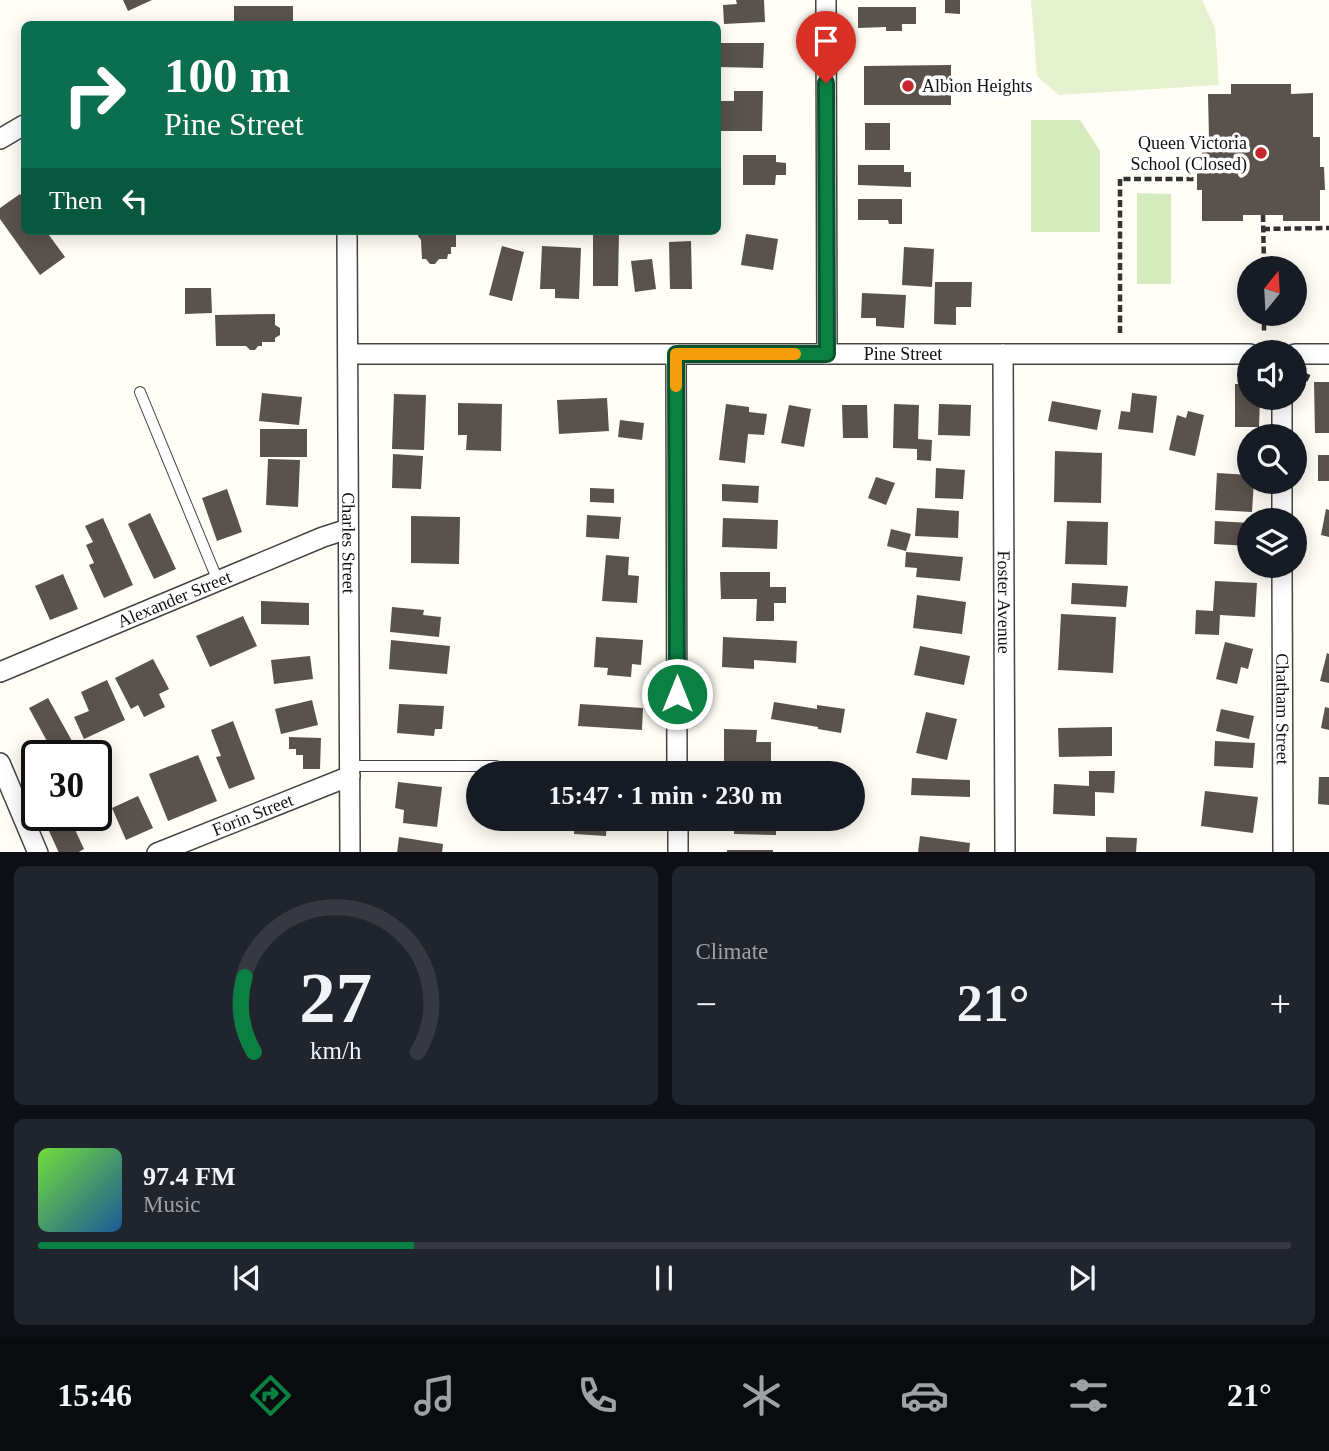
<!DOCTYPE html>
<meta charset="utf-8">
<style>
body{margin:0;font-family:Georgia,serif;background:#20242c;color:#f1f3f6;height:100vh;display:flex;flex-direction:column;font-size:26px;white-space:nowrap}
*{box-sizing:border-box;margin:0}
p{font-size:23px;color:#9ea1a6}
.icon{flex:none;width:38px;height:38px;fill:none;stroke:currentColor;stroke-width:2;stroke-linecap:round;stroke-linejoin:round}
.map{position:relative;height:852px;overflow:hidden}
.sheet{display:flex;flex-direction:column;gap:14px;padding:14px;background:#0d0f14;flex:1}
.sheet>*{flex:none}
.guide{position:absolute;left:21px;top:21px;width:700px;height:214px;border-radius:10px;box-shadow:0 4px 18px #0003;background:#0b6e4f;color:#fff;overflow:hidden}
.needle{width:46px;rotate:18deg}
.fabs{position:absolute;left:1237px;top:256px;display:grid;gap:14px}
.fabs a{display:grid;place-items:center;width:70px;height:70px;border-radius:50%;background:#171b24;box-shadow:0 4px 18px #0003;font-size:35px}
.speed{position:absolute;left:21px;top:740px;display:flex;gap:14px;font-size:35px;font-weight:700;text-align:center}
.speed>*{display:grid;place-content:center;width:91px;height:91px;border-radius:50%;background:#171b24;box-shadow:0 4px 18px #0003;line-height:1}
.speed .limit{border:4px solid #111;border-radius:10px;background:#fff;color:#111}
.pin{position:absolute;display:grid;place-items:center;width:60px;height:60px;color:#fff;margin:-72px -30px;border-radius:50% 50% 50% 0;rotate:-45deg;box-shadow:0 0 7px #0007}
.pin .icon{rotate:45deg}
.me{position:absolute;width:77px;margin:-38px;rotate:0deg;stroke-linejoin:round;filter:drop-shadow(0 0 5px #0008)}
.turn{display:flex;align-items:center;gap:24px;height:147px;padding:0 28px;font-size:32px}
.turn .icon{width:91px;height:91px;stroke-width:2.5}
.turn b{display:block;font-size:49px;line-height:60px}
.then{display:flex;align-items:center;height:66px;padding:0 28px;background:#0003;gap:14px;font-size:26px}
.big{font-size:52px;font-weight:600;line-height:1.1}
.sheet .tile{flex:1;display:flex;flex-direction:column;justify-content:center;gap:10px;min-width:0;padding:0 24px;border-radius:10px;background:#20242c}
.sheet .dial{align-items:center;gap:0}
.dial svg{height:182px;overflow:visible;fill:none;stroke:#363941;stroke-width:7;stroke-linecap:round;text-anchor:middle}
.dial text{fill:#f1f3f6;stroke:none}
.song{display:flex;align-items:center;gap:21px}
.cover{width:84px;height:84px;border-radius:10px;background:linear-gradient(135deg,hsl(100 70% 55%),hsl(210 70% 35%))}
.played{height:7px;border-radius:4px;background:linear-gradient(90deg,#0b8043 30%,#363941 30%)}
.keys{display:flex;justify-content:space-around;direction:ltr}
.heat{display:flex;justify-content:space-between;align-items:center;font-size:38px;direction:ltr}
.sheet .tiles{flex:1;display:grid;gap:14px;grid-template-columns:1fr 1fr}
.tile:last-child{grid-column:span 2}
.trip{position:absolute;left:466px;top:761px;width:399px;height:70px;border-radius:35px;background:#171b24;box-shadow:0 4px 18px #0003;font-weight:600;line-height:70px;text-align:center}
.menu{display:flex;height:112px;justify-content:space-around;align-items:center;background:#090b0e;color:#9ea1a6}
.menu .icon{width:49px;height:49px}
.menu .on{color:#0b8043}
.menu b{font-size:32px;color:#f1f3f6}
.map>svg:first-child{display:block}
.green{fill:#d5ebbd}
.pitch{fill:#e6f2cf}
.building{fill:#5a524d}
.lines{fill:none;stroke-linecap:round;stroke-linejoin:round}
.service-casing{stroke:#444;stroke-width:12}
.minor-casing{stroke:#444;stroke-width:22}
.path{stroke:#333;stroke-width:4.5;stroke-dasharray:7 3.5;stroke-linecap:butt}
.service{stroke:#fff;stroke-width:10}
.minor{stroke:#fff;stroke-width:19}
.route-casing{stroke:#07532c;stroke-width:18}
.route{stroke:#0b8043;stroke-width:12}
.slow{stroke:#f59e0b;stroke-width:12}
.poi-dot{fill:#c4262e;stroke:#fff;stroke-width:2.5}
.labels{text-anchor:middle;stroke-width:7;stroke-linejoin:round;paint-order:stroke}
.poi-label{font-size:18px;fill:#111;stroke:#fff;text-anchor:start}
.street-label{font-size:18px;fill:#111;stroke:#fff}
</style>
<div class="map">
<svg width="1329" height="853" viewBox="0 0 1329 853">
<rect width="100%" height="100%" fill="#fffdf5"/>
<!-- green -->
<g class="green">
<polygon points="1031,120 1080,120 1100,151 1100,232 1031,232"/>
<polygon points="1137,193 1171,194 1171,284 1137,284"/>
</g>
<!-- pitch -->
<polygon class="pitch" points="1031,0 1202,0 1215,28 1219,85 1059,95 1037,76"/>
<!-- building -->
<g class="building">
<polygon points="123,0 152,0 128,11"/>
<polygon points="736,0 764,0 765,22 724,24 723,5 737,4"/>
<polygon points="945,0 960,0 960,14 945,13"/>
<rect x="234" y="6" width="59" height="18"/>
<polygon points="858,7 916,7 916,24 902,24 902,31 886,31 886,27 858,28"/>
<polygon points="718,43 764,43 763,68 718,67"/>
<polygon points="951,65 951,105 864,105 864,66"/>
<polygon points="1231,84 1291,84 1291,94 1313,93 1313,137 1320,137 1320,167 1324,167 1325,190 1320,190 1320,221 1283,221 1283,215 1243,215 1243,221 1202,221 1202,190 1197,190 1197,167 1202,167 1202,138 1209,138 1208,94 1231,94"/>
<polygon points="734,91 763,91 762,131 721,131 721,101 734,101"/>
<rect x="865" y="123" width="25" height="27"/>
<polygon points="743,155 776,155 776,162 786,163 786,175 776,175 775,185 743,185"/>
<polygon points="858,165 904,165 904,172 911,172 911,187 858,185"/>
<polygon points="20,194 24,200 24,231 46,231 65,257 40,275 0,219 0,208"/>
<polygon points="858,199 902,199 902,224 889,224 888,220 858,220"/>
<polygon points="418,231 456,231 456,247 451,247 451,254 448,254 447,259 439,259 435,264 430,264 426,259 422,259 421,240 418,236"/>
<polygon points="593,231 619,231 618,286 593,286"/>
<polygon points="746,234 778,239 773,270 741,265"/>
<polygon points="691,241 692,289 670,289 669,242"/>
<polygon points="502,246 524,252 512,301 489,295"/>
<polygon points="542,246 581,248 579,299 555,298 555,289 540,289"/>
<polygon points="904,247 934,249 932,287 902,285"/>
<polygon points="652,259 656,289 635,292 631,261"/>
<polygon points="935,282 972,282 971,307 956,307 956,325 934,324"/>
<polygon points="185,288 211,288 212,313 185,314"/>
<polygon points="862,293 906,295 904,328 876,326 876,318 861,318"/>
<polygon points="275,314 275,325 280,328 280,335 275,338 275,342 262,342 262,346 258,346 255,350 250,350 246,346 216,346 215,315"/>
<polygon points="1314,382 1329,382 1329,433 1315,433"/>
<polygon points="1235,384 1250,384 1250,397 1260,397 1259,427 1235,427"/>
<polygon points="262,393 302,397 299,425 259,421"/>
<polygon points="1132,393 1157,396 1153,433 1118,429 1121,411 1130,412"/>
<polygon points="394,394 426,395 424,450 392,449"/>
<polygon points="607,398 609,431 559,434 557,400"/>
<polygon points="1052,401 1101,410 1097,430 1048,421"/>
<polygon points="458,403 502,404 501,451 466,450 467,435 458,435"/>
<polygon points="726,404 749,407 749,412 767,414 764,435 748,434 745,463 719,460"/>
<polygon points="894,404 919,405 918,439 932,440 931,461 917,460 917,449 893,448"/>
<polygon points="939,404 971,405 970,436 938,435"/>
<polygon points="789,405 811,409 804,447 781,443"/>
<polygon points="842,405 867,405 868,438 843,438"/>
<polygon points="1188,411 1204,415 1195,456 1169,450 1177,415 1186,418"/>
<polygon points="620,420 644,423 642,440 618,437"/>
<rect x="260" y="429" width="47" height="28"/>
<polygon points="1055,451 1102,453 1101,503 1054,502"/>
<polygon points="393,454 423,456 421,489 392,488"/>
<rect x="1318" y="455" width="11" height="26"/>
<polygon points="268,459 300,460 298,507 266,505"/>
<polygon points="936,468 965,470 963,499 935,498"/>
<polygon points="1217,473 1250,475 1250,481 1254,481 1252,512 1215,510"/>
<polygon points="876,477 895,483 886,505 868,498"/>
<polygon points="722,484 759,486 758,503 722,501"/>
<polygon points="590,488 614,489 614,503 590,502"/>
<polygon points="227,489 242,532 217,541 202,498"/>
<polygon points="917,508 959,511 958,538 915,536"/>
<polygon points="1326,509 1329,510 1329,537 1321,535"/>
<polygon points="150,513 176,569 154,579 128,524"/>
<polygon points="587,515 621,517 619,539 586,537"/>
<polygon points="411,516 460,517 459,564 411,563"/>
<polygon points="103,518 133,585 104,598 89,565 94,563 86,545 93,542 85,526"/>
<polygon points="723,518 778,520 777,549 722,547"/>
<polygon points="1067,521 1108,522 1107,565 1065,564"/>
<polygon points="1215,521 1250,523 1250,546 1214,544"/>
<polygon points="891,529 911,534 906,551 887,546"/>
<polygon points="906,552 963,557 960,581 916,577 917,568 905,567"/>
<polygon points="606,555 629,557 628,575 639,576 637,603 602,601"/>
<polygon points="720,572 770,572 770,587 786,587 786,603 774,603 774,621 756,621 757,599 721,599"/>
<polygon points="63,574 78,609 50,620 35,586"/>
<polygon points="1215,581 1257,583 1255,617 1220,615 1219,635 1195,634 1196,610 1213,611"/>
<polygon points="1072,583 1128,586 1126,607 1071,604"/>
<polygon points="917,595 966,602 962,634 913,628"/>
<polygon points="261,601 309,603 309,625 261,624"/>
<polygon points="392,607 424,610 423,615 441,617 439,637 390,632"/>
<polygon points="1061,614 1116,617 1113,673 1058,670"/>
<polygon points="243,616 257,646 210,667 196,636"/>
<polygon points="596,637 643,640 641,665 632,664 631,677 607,675 608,668 594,667"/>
<polygon points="723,637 797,641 796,663 754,660 754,669 722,667"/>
<polygon points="391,640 450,646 447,674 389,669"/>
<polygon points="1225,642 1253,649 1248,669 1241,667 1237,684 1216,679"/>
<polygon points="920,646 970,656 964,685 914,675"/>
<polygon points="1327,653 1329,654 1329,683 1320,681"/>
<polygon points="310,656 313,679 274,684 271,660"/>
<polygon points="153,659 169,689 159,694 165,707 144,717 138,705 131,709 115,678"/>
<polygon points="107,680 125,720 84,739 74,717 89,711 81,692"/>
<polygon points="48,698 76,748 61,756 55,756 29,708"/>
<polygon points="312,700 318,725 281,734 275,709"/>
<polygon points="774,702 817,709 817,705 845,709 841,733 818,729 818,727 771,719"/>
<polygon points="399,704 444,706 442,729 435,729 434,736 397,733"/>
<polygon points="580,704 643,708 642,730 578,726"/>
<polygon points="1325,707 1329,708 1329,730 1321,728"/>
<polygon points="1221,709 1254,716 1249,739 1216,731"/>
<polygon points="926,712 957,719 947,760 916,753"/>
<polygon points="233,721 255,779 229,789 216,757 221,756 211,730"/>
<polygon points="1112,727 1112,756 1059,757 1058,728"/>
<polygon points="724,729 757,730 756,742 771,742 771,762 724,761"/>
<polygon points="289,737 321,738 320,769 303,769 303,755 296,755 296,749 289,749"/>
<polygon points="1215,741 1255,743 1253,768 1214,766"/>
<polygon points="198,755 217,801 168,821 149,774"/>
<polygon points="1089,771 1115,771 1114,793 1095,792 1095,816 1053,814 1054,784 1089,786"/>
<polygon points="1319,777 1329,777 1329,805 1318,804"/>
<polygon points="912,778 970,780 970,797 911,795"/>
<polygon points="398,782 442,787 437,827 403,823 404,810 395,808"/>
<polygon points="1205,791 1258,797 1253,833 1201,826"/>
<polygon points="138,796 153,828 126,840 112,808"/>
<polygon points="575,819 607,819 606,836 574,834"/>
<polygon points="734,819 776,819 776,835 734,834"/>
<polygon points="71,821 84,849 77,853 59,853 49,831"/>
<polygon points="920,836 970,843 969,853 918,853"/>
<polygon points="399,837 443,844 442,853 397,853"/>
<polygon points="1106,837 1137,838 1136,853 1106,853"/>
<rect x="727" y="850" width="46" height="3"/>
</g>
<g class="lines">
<defs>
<g id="service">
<polyline points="140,392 218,581"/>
<polyline points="349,766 496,766"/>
</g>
<g id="minor">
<polyline points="826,0 827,354"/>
<polyline points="0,139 24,125"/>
<path id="s1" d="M347 231 350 853"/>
<path id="s2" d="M348 354H1250"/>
<polyline points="676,354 677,774"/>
<path id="s3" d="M1003 354 1005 853"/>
<polyline points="1295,354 1329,354"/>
<polyline points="1282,397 1282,436"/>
<polyline points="1282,481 1282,520"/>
<path id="s4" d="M1282 565 1283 853"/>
<path id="s5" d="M0 672 323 537 348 529"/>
<polyline points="0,763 38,853"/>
<polyline points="678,819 678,853"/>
<path id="s6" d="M157 853 350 776"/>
</g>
</defs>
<!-- service casing -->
<use href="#service" class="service-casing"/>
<!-- minor casing -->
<use href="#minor" class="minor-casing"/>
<!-- path -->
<g class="path">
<polyline points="1263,215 1264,268"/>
<polyline points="1263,229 1329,228"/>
<polyline points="1264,313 1264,334"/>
<polyline points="1120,333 1120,179 1197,179"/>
<polyline points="1301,390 1309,373"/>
</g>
<!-- service -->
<use href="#service" class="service"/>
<!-- minor -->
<use href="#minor" class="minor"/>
</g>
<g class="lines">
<defs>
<polyline id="route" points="677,694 676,354 827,354 826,83"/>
</defs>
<!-- route casing -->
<use href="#route" class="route-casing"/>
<!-- route -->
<use href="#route" class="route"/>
<!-- slow -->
<polyline class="slow" points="676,386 676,354 795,354"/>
</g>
<!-- markers -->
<g class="poi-dot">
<circle cx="908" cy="86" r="7"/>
<circle cx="1261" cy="153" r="7"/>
</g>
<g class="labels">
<!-- poi labels -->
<g class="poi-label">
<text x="922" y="92">Albion Heights</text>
<text x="1247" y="149" text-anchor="end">Queen Victoria<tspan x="1247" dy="21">School (Closed)</tspan></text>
</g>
<!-- street labels -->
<g class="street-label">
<text dy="6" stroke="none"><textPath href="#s2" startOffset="555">Pine Street</textPath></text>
<text dy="6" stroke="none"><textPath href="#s1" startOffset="312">Charles Street</textPath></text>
<text dy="6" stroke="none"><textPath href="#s5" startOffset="189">Alexander Street</textPath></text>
<text dy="6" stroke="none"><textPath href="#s3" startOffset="248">Foster Avenue</textPath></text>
<text dy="6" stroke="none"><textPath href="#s4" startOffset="144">Chatham Street</textPath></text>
<text dy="6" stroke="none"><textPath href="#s6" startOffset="103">Forin Street</textPath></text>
</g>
</g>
</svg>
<div class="fabs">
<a><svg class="needle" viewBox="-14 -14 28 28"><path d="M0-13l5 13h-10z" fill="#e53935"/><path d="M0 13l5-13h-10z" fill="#9ea1a6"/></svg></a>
<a><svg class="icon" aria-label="sound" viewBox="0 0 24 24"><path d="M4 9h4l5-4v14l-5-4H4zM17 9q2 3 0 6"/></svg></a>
<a><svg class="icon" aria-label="search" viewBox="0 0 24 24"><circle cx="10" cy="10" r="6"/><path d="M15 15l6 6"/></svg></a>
<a><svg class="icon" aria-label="layers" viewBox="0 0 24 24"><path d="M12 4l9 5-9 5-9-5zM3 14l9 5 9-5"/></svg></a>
</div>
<div class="speed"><div class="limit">30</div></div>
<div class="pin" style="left:826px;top:83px;background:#d93025"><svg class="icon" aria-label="arrive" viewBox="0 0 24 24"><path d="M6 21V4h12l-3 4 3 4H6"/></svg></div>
<svg class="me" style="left:677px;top:694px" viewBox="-20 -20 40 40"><circle r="17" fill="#0b8043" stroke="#fff" stroke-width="3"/><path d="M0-11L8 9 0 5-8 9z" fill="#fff"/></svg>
<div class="trip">15:47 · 1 min · 230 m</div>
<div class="guide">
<div class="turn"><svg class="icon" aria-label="right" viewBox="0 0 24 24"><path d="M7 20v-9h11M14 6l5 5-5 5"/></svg><div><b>100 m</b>Pine Street</div></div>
<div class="then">Then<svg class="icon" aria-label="left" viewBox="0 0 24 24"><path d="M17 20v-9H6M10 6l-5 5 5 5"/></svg></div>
</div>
</div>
<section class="sheet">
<div class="tiles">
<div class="tile dial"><svg viewBox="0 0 100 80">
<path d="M14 69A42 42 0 1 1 86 69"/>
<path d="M14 69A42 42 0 0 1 10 36" stroke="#0b8043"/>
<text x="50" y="56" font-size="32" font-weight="700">27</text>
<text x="50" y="72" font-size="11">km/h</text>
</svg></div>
<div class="tile"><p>Climate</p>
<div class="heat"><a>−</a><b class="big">21°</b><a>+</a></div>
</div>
<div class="tile">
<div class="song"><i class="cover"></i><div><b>97.4 FM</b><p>Music</p></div></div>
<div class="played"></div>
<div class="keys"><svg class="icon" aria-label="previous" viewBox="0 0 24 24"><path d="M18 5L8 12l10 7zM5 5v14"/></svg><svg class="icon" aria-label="pause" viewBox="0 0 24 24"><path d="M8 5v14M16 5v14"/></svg><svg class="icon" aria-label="next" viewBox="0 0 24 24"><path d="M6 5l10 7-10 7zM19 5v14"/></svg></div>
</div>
</div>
</section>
<nav class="menu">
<b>15:46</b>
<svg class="icon on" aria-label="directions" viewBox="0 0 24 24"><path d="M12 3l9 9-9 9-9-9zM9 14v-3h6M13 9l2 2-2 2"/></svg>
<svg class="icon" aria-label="music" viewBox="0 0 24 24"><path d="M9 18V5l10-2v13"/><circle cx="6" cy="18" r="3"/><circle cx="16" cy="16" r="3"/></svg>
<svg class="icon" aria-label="phone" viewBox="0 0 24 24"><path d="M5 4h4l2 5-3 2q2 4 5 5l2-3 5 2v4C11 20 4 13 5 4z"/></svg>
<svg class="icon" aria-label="climate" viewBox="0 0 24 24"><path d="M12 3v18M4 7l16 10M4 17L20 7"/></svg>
<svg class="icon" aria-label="car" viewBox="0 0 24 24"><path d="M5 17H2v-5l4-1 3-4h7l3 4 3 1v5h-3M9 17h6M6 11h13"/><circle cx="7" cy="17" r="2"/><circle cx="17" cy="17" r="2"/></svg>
<svg class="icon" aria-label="filters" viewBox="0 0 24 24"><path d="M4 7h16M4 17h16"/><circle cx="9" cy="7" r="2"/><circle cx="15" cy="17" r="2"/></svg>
<b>21°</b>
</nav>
